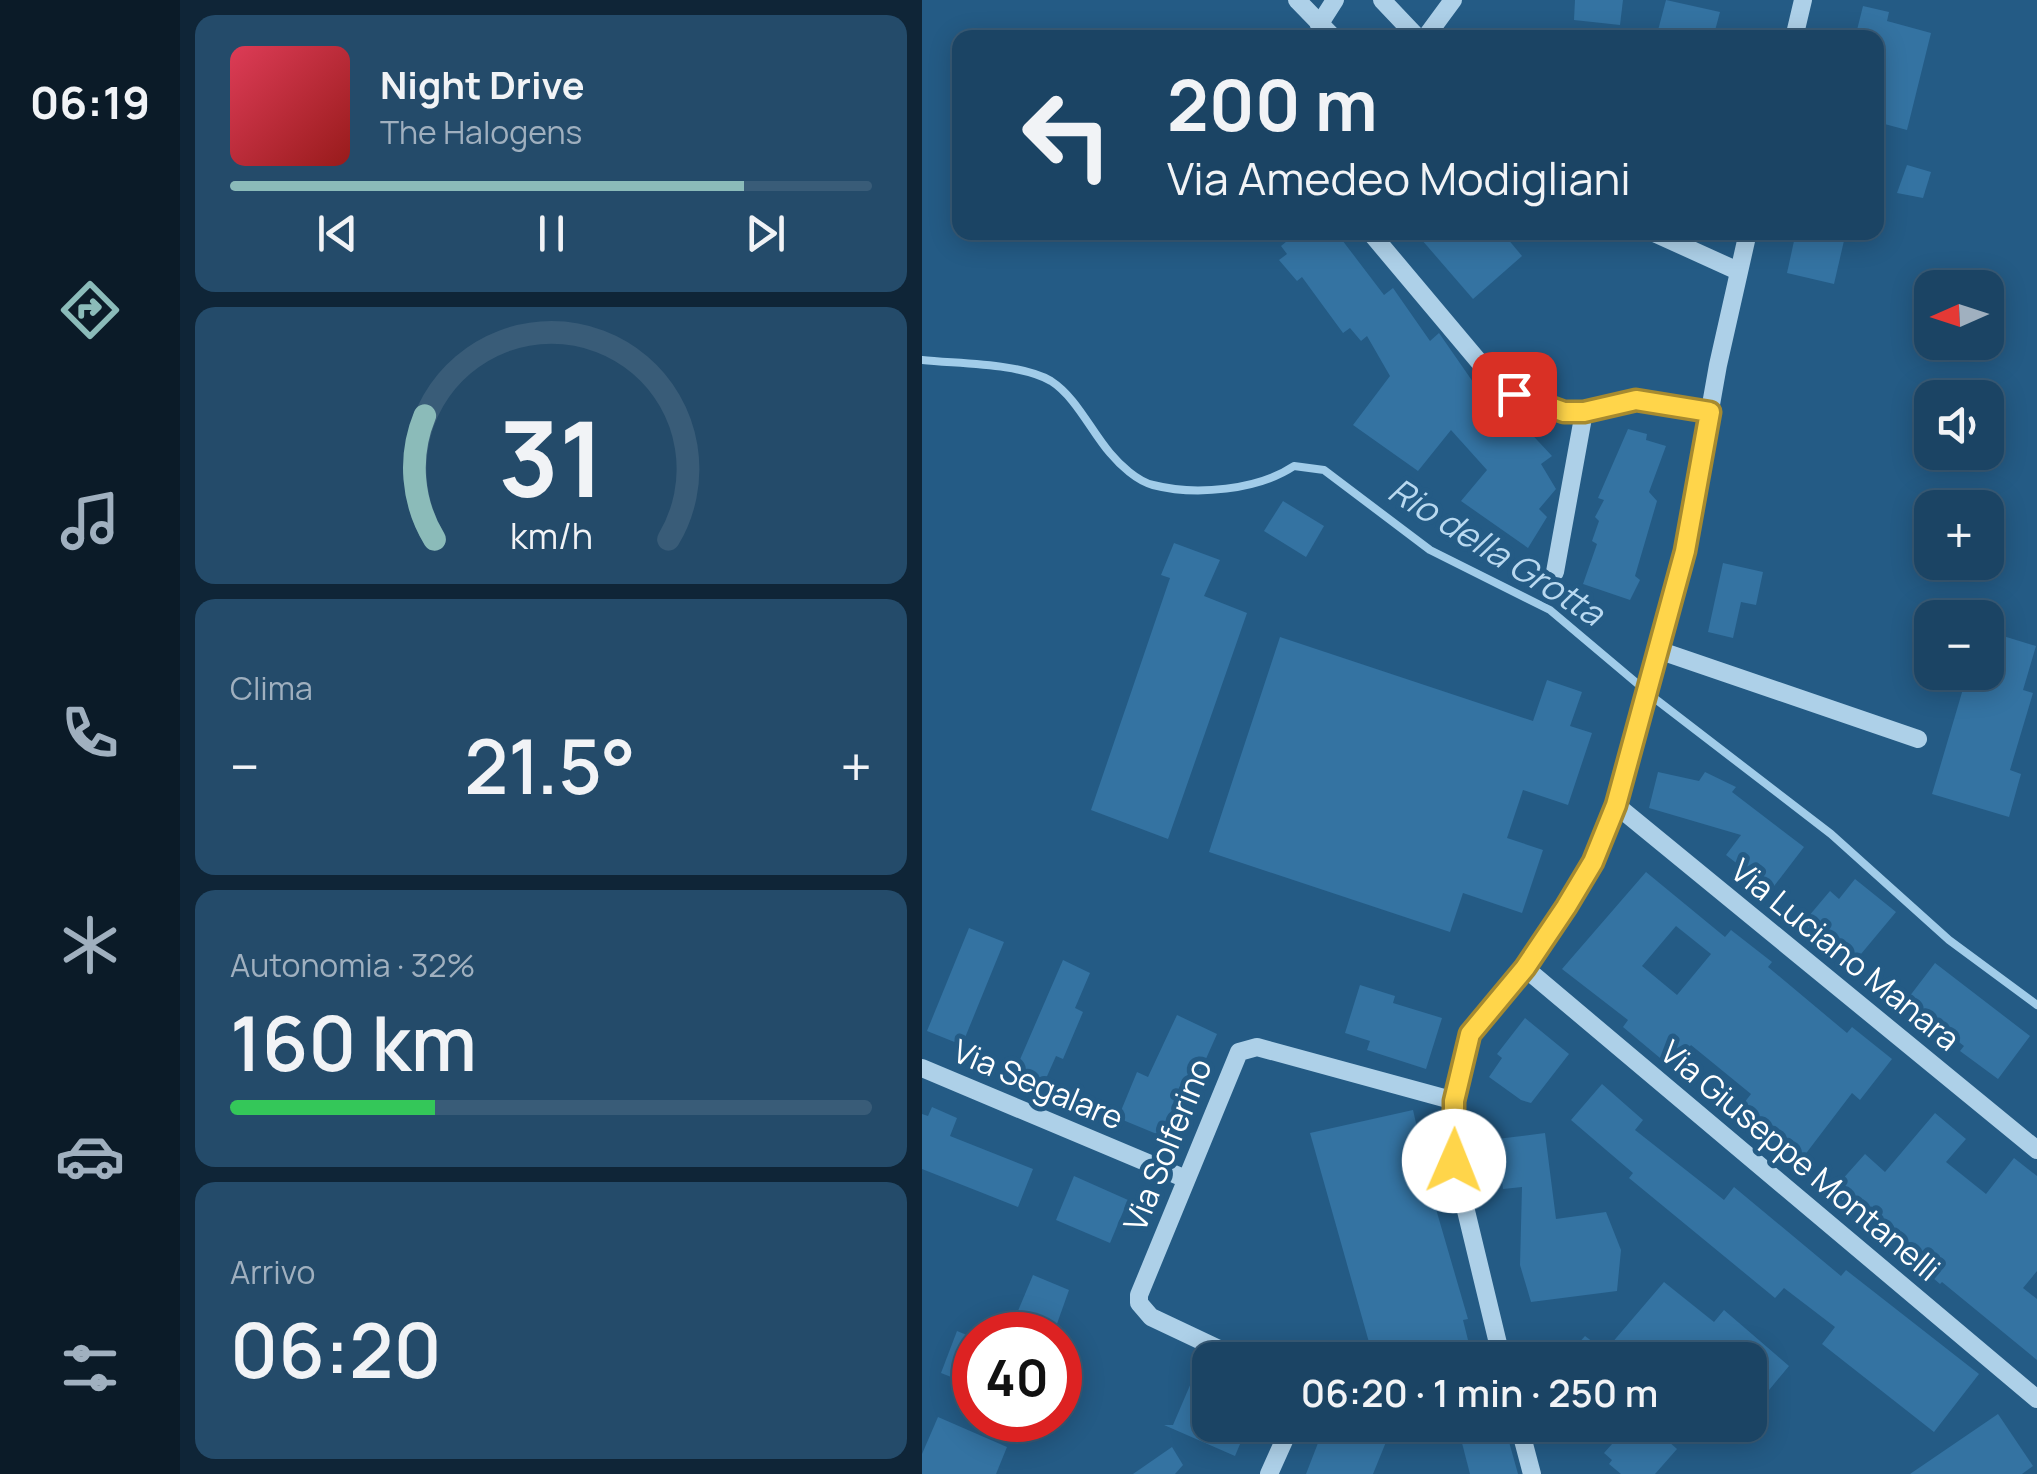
<!DOCTYPE html>
<html lang="it">
<meta charset="utf-8">
<style>
body{margin:0;font-family:Manrope,sans-serif;background:#244b6a;color:#f1f3f6;height:100vh;display:flex;flex-direction:column;font-size:38px;white-space:nowrap}
*{box-sizing:border-box;margin:0}
p{font-size:32px;color:#a0b0bf}
.icon{flex:none;width:55px;height:55px;fill:none;stroke:currentColor;stroke-width:2;stroke-linecap:round;stroke-linejoin:round}
.map{position:relative;flex:1;overflow:hidden}
.drawer{display:flex;flex-direction:column;gap:15px;padding:15px;background:#0f2537;width:742px}
.drawer>*{flex:none}
.banner{position:absolute;left:30px;top:30px;width:932px;height:210px;border-radius:20px;box-shadow:0 5px 25px #0003,0 0 0 2px #395c78;background:#1b4464;color:#f1f3f6;overflow:hidden}
.needle{width:65px;rotate:267deg}
.buttons{position:absolute;left:992px;top:270px;display:grid;gap:20px}
.buttons a{display:grid;place-items:center;width:90px;height:90px;border-radius:20px;background:#1b4464;box-shadow:0 5px 25px #0003,0 0 0 2px #395c78;font-size:50px}
.speed{position:absolute;left:30px;top:1312px;display:flex;gap:20px;font-size:50px;font-weight:700;text-align:center}
.speed>*{display:grid;place-content:center;width:130px;height:130px;border-radius:50%;background:#1b4464;box-shadow:0 5px 25px #0003,0 0 0 2px #395c78;line-height:1}
.speed .limit{border:15px solid #d22;background:#fff;color:#111}
.pin{position:absolute;display:grid;place-items:center;width:85px;height:85px;color:#fff;margin:-42px;border-radius:20px;box-shadow:0 5px 15px #0006}
.me{position:absolute;width:110px;margin:-55px;rotate:1deg;stroke-linejoin:round;filter:drop-shadow(0 0 8px #0008)}
.turn{display:flex;align-items:center;gap:35px;height:210px;padding:0 50px;font-size:45px}
.turn .icon{width:130px;height:130px;stroke-width:2.5}
.turn b{display:block;font-size:70px;line-height:85px}
.big{font-size:75px;font-weight:600;line-height:1.1}
.drawer .tile{flex:1;display:flex;flex-direction:column;justify-content:center;gap:15px;min-width:0;padding:0 35px;border-radius:20px;background:#244b6a}
.drawer .dial{align-items:center;gap:0}
.dial svg{height:260px;overflow:visible;fill:none;stroke:#395c78;stroke-width:7;stroke-linecap:round;text-anchor:middle}
.dial text{fill:#f1f3f6;stroke:none}
.song{display:flex;align-items:center;gap:30px}
.cover{width:120px;height:120px;border-radius:15px;background:linear-gradient(135deg,hsl(350 70% 55%),hsl(0 70% 35%))}
.played{height:10px;border-radius:5px;background:linear-gradient(90deg,#8bbbb9 80%,#395c78 80%)}
.keys{display:flex;justify-content:space-around;direction:ltr}
.heat{display:flex;justify-content:space-between;align-items:center;font-size:55px;direction:ltr}
.charge{height:15px;border-radius:8px;background:linear-gradient(90deg,#34c759 32%,#395c78 0)}
.trip{position:absolute;left:270px;top:1342px;width:575px;height:100px;border-radius:20px;background:#1b4464;box-shadow:0 5px 25px #0003,0 0 0 2px #395c78;font-weight:600;line-height:100px;text-align:center}
main{display:flex;flex:1;min-height:0}
.tabs{display:flex;flex-direction:column;width:180px;justify-content:space-around;align-items:center;background:#0b1b28;color:#a0b0bf}
.tabs .icon{width:70px;height:70px}
.tabs .selected{color:#8bbbb9}
.tabs b{font-size:45px;color:#f1f3f6}
.map>svg:first-child{display:block}
.lines{fill:none;stroke-linecap:round;stroke-linejoin:round}
.stream{stroke:#a1cce9;stroke-width:8}
.building{fill:#3473a2;fill-rule:evenodd}
.minor{stroke:#add0e8;stroke-width:18}
.route-casing{stroke:#a68a30;stroke-width:25}
.route{stroke:#ffd54a;stroke-width:18}
.labels{text-anchor:middle;stroke-width:10;stroke-linejoin:round;paint-order:stroke}
.street-label{font-size:32px;fill:#fff;stroke:#245b85}
.water-label{font-size:35px;font-style:italic;fill:#b9d9f0;stroke:#245b85}
</style>
<main>
<nav class="tabs">
<b>06:19</b>
<svg class="icon selected" aria-label="directions" viewBox="0 0 24 24"><path d="M12 3l9 9-9 9-9-9zM9 14v-3h6M13 9l2 2-2 2"/></svg>
<svg class="icon" aria-label="music" viewBox="0 0 24 24"><path d="M9 18V5l10-2v13"/><circle cx="6" cy="18" r="3"/><circle cx="16" cy="16" r="3"/></svg>
<svg class="icon" aria-label="phone" viewBox="0 0 24 24"><path d="M5 4h4l2 5-3 2q2 4 5 5l2-3 5 2v4C11 20 4 13 5 4z"/></svg>
<svg class="icon" aria-label="climate" viewBox="0 0 24 24"><path d="M12 3v18M4 7l16 10M4 17L20 7"/></svg>
<svg class="icon" aria-label="car" viewBox="0 0 24 24"><path d="M5 17H2v-5l4-1 3-4h7l3 4 3 1v5h-3M9 17h6M6 11h13"/><circle cx="7" cy="17" r="2"/><circle cx="17" cy="17" r="2"/></svg>
<svg class="icon" aria-label="filters" viewBox="0 0 24 24"><path d="M4 7h16M4 17h16"/><circle cx="9" cy="7" r="2"/><circle cx="15" cy="17" r="2"/></svg>
</nav>
<section class="drawer">
<div class="tile">
<div class="song"><i class="cover"></i><div><b>Night Drive</b><p>The Halogens</p></div></div>
<div class="played"></div>
<div class="keys"><svg class="icon" aria-label="previous" viewBox="0 0 24 24"><path d="M18 5L8 12l10 7zM5 5v14"/></svg><svg class="icon" aria-label="pause" viewBox="0 0 24 24"><path d="M8 5v14M16 5v14"/></svg><svg class="icon" aria-label="next" viewBox="0 0 24 24"><path d="M6 5l10 7-10 7zM19 5v14"/></svg></div>
</div>
<div class="tile dial"><svg viewBox="0 0 100 80">
<path d="M14 69A42 42 0 1 1 86 69"/>
<path d="M14 69A42 42 0 0 1 11 31" stroke="#8bbbb9"/>
<text x="50" y="56" font-size="32" font-weight="700">31</text>
<text x="50" y="72" font-size="11">km/h</text>
</svg></div>
<div class="tile"><p>Clima</p>
<div class="heat"><a>−</a><b class="big">21.5°</b><a>+</a></div>
</div>
<div class="tile"><p>Autonomia · 32%</p><b class="big">160 km</b><div class="charge"></div></div>
<div class="tile"><p>Arrivo</p><b class="big">06:20</b></div>
</section>
<div class="map">
<svg width="1115" height="1474" viewBox="0 0 1115 1474">
<rect width="100%" height="100%" fill="#245b85"/>
<g class="lines">
<!-- stream -->
<path class="stream" d="M0 360C37 364 98 363 129 381 154 397 169 431 188 453 198 465 215 481 231 485 274 496 336 490 372 466L402 470 508 550 628 610 736 701 909 834 1027 940 1115 1005"/>
</g>
<!-- building -->
<g class="building">
<polygon points="653,0 701,0 698,25 652,20"/>
<polygon points="744,0 798,12 791,38 734,38"/>
<polygon points="941,6 967,12 965,21 1009,33 985,130 955,122 955,38 933,38"/>
<polygon points="985,165 1009,172 1001,198 975,193"/>
<polygon points="376,232 414,232 462,295 471,288 508,341 517,333 576,418 586,409 630,456 619,464 634,489 617,509 625,517 606,548 539,501 565,470 529,430 496,471 431,425 468,376 445,336 439,341 428,328 421,333 380,277 375,281 357,260 365,254 359,246"/>
<polygon points="493,232 580,232 600,256 551,299"/>
<polygon points="874,232 924,232 912,284 865,273"/>
<polygon points="706,429 725,434 724,440 744,446 727,492 735,501 713,576 718,580 708,600 661,584 675,544 670,541 677,521 673,517 682,500 676,498"/>
<polygon points="361,501 402,526 384,557 342,531"/>
<polygon points="252,543 298,560 282,596 325,613 246,839 169,810 248,578 239,575"/>
<polygon points="801,563 841,572 834,605 819,602 811,638 786,632"/>
<polygon points="1065,631 1114,646 1101,690 1111,693 1088,770 1099,774 1087,817 1010,794 1046,672 1065,672"/>
<polygon points="358,637 611,721 625,680 660,692 648,726 670,733 646,805 601,790 585,838 621,850 600,913 541,893 528,932 287,852"/>
<polygon points="736,772 777,781 783,772 814,787 810,792 882,847 849,890 804,855 819,835 727,808"/>
<path d="M724 872 803 937 809 930 850 962 846 967 925 1033 930 1027 970 1059 938 1100 930 1093 879 1160 815 1112 829 1094 769 1045 750 1068 701 1027 706 1020 640 969ZM754 926 789 954 755 995 720 966Z"/>
<polygon points="933,879 974,912 934,960 902,934 899,938 881,923 908,891 917,899"/>
<polygon points="47,928 82,942 40,1045 5,1031"/>
<polygon points="141,960 168,973 153,1008 161,1012 141,1059 134,1056 122,1083 93,1071"/>
<polygon points="1013,963 1108,1036 1076,1079 1038,1051 1042,1046 984,1001"/>
<polygon points="438,985 473,996 471,1003 520,1018 504,1069 445,1050 448,1041 423,1033"/>
<polygon points="255,1015 295,1034 275,1079 268,1076 242,1137 196,1118 215,1072 226,1077"/>
<polygon points="603,1018 647,1054 609,1103 599,1100 567,1077 580,1058 575,1054"/>
<polygon points="680,1084 721,1120 713,1130 802,1200 812,1187 919,1276 924,1270 1057,1374 1012,1432 900,1344 913,1327 862,1288 853,1298 707,1178 711,1173 649,1120"/>
<polygon points="10,1107 35,1118 28,1136 111,1169 96,1207 0,1169 0,1114 6,1116"/>
<polygon points="491,1110 514,1209 546,1319 541,1320 551,1360 452,1360 388,1133"/>
<polygon points="1013,1113 1044,1139 1024,1162 1064,1194 1092,1158 1115,1176 1115,1271 1101,1288 1115,1299 1115,1360 1020,1282 1018,1284 910,1191 943,1154 963,1172"/>
<polygon points="623,1133 634,1219 684,1212 699,1250 695,1291 609,1302 598,1265 600,1187 581,1189 575,1139"/>
<polygon points="152,1176 206,1200 188,1243 134,1220"/>
<polygon points="111,1275 147,1290 131,1335 86,1335"/>
<polygon points="742,1282 792,1322 802,1310 867,1366 828,1413 828,1360 642,1360 663,1336 683,1351"/>
<polygon points="35,1331 52,1338 52,1386 19,1373"/>
<polygon points="281,1355 288,1358 288,1425 326,1425 313,1456 242,1425 251,1425"/>
<polygon points="1076,1414 1111,1466 1100,1474 988,1474"/>
<polygon points="16,1417 85,1447 74,1474 0,1474 0,1454"/>
<polygon points="403,1425 462,1425 456,1439 464,1442 451,1474 384,1474"/>
<polygon points="707,1425 728,1425 755,1449 733,1474 699,1474 687,1464 690,1460 682,1453"/>
<polygon points="584,1431 596,1474 548,1474 540,1443"/>
<polygon points="250,1447 261,1465 253,1474 211,1474"/>
</g>
<g class="lines">
<!-- minor -->
<g class="minor">
<polyline points="375,0 412,38"/>
<polyline points="460,0 496,38"/>
<polyline points="397,25 413,0"/>
<polyline points="503,38 531,0"/>
<polyline points="872,38 881,0"/>
<polyline points="448,232 569,376 592,393 642,411 662,412 714,399 788,413"/>
<polyline points="730,232 816,271"/>
<polyline points="633,572 662,412"/>
<polyline points="736,650 996,739"/>
<polyline points="694,805 1115,1150"/>
<polyline points="603,968 1115,1399"/>
<polyline points="0,1068 264,1179"/>
<polyline points="320,1360 229,1317 217,1303 217,1295 317,1052 335,1047 533,1101"/>
<polyline points="580,1360 532,1161 533,1101 548,1034 603,968 644,907 671,862 694,805 763,551 796,365 826,232"/>
<polyline points="597,1425 610,1474"/>
<polyline points="347,1474 369,1425"/>
</g>
</g>
<g class="lines">
<defs>
<polyline id="route" points="532,1161 532,1101 548,1034 603,968 644,907 671,862 694,805 763,551 788,412 714,400 662,412 642,412 592,394"/>
</defs>
<!-- route casing -->
<use href="#route" class="route-casing"/>
<!-- route -->
<use href="#route" class="route"/>
</g>
<g class="labels">
<!-- street labels -->
<g class="street-label">
<text transform="translate(923 955) rotate(39)" y="11">Via Luciano Manara</text>
<text transform="translate(116 1085) rotate(23)" y="11">Via Segalare</text>
<text transform="translate(246 1145) rotate(-68)" y="11">Via Solferino</text>
<text transform="translate(878 1161) rotate(40)" y="11">Via Giuseppe Montanelli</text>
</g>
<!-- water labels -->
<g class="water-label">
<text transform="translate(574 552) rotate(32)" y="12">Rio della Grotta</text>
</g>
</g>
</svg>
<div class="buttons">
<a><svg class="needle" viewBox="-14 -14 28 28"><path d="M0-13l5 13h-10z" fill="#e53935"/><path d="M0 13l5-13h-10z" fill="#a0b0bf"/></svg></a>
<a><svg class="icon" aria-label="sound" viewBox="0 0 24 24"><path d="M4 9h4l5-4v14l-5-4H4zM17 9q2 3 0 6"/></svg></a>
<a>+</a>
<a>−</a>
</div>
<div class="speed"><div class="limit">40</div></div>
<div class="pin" style="left:592px;top:394px;background:#d93025"><svg class="icon" aria-label="arrive" viewBox="0 0 24 24"><path d="M6 21V4h12l-3 4 3 4H6"/></svg></div>
<svg class="me" style="left:532px;top:1161px" viewBox="-20 -20 40 40"><circle r="19" fill="#fff"/><path d="M0-13L10 11 0 6-10 11z" fill="#ffd54a"/></svg>
<div class="trip">06:20 · 1 min · 250 m</div>
<div class="banner">
<div class="turn"><svg class="icon" aria-label="left" viewBox="0 0 24 24"><path d="M17 20v-9H6M10 6l-5 5 5 5"/></svg><div><b>200 m</b>Via Amedeo Modigliani</div></div>
</div>
</div>
</main>
